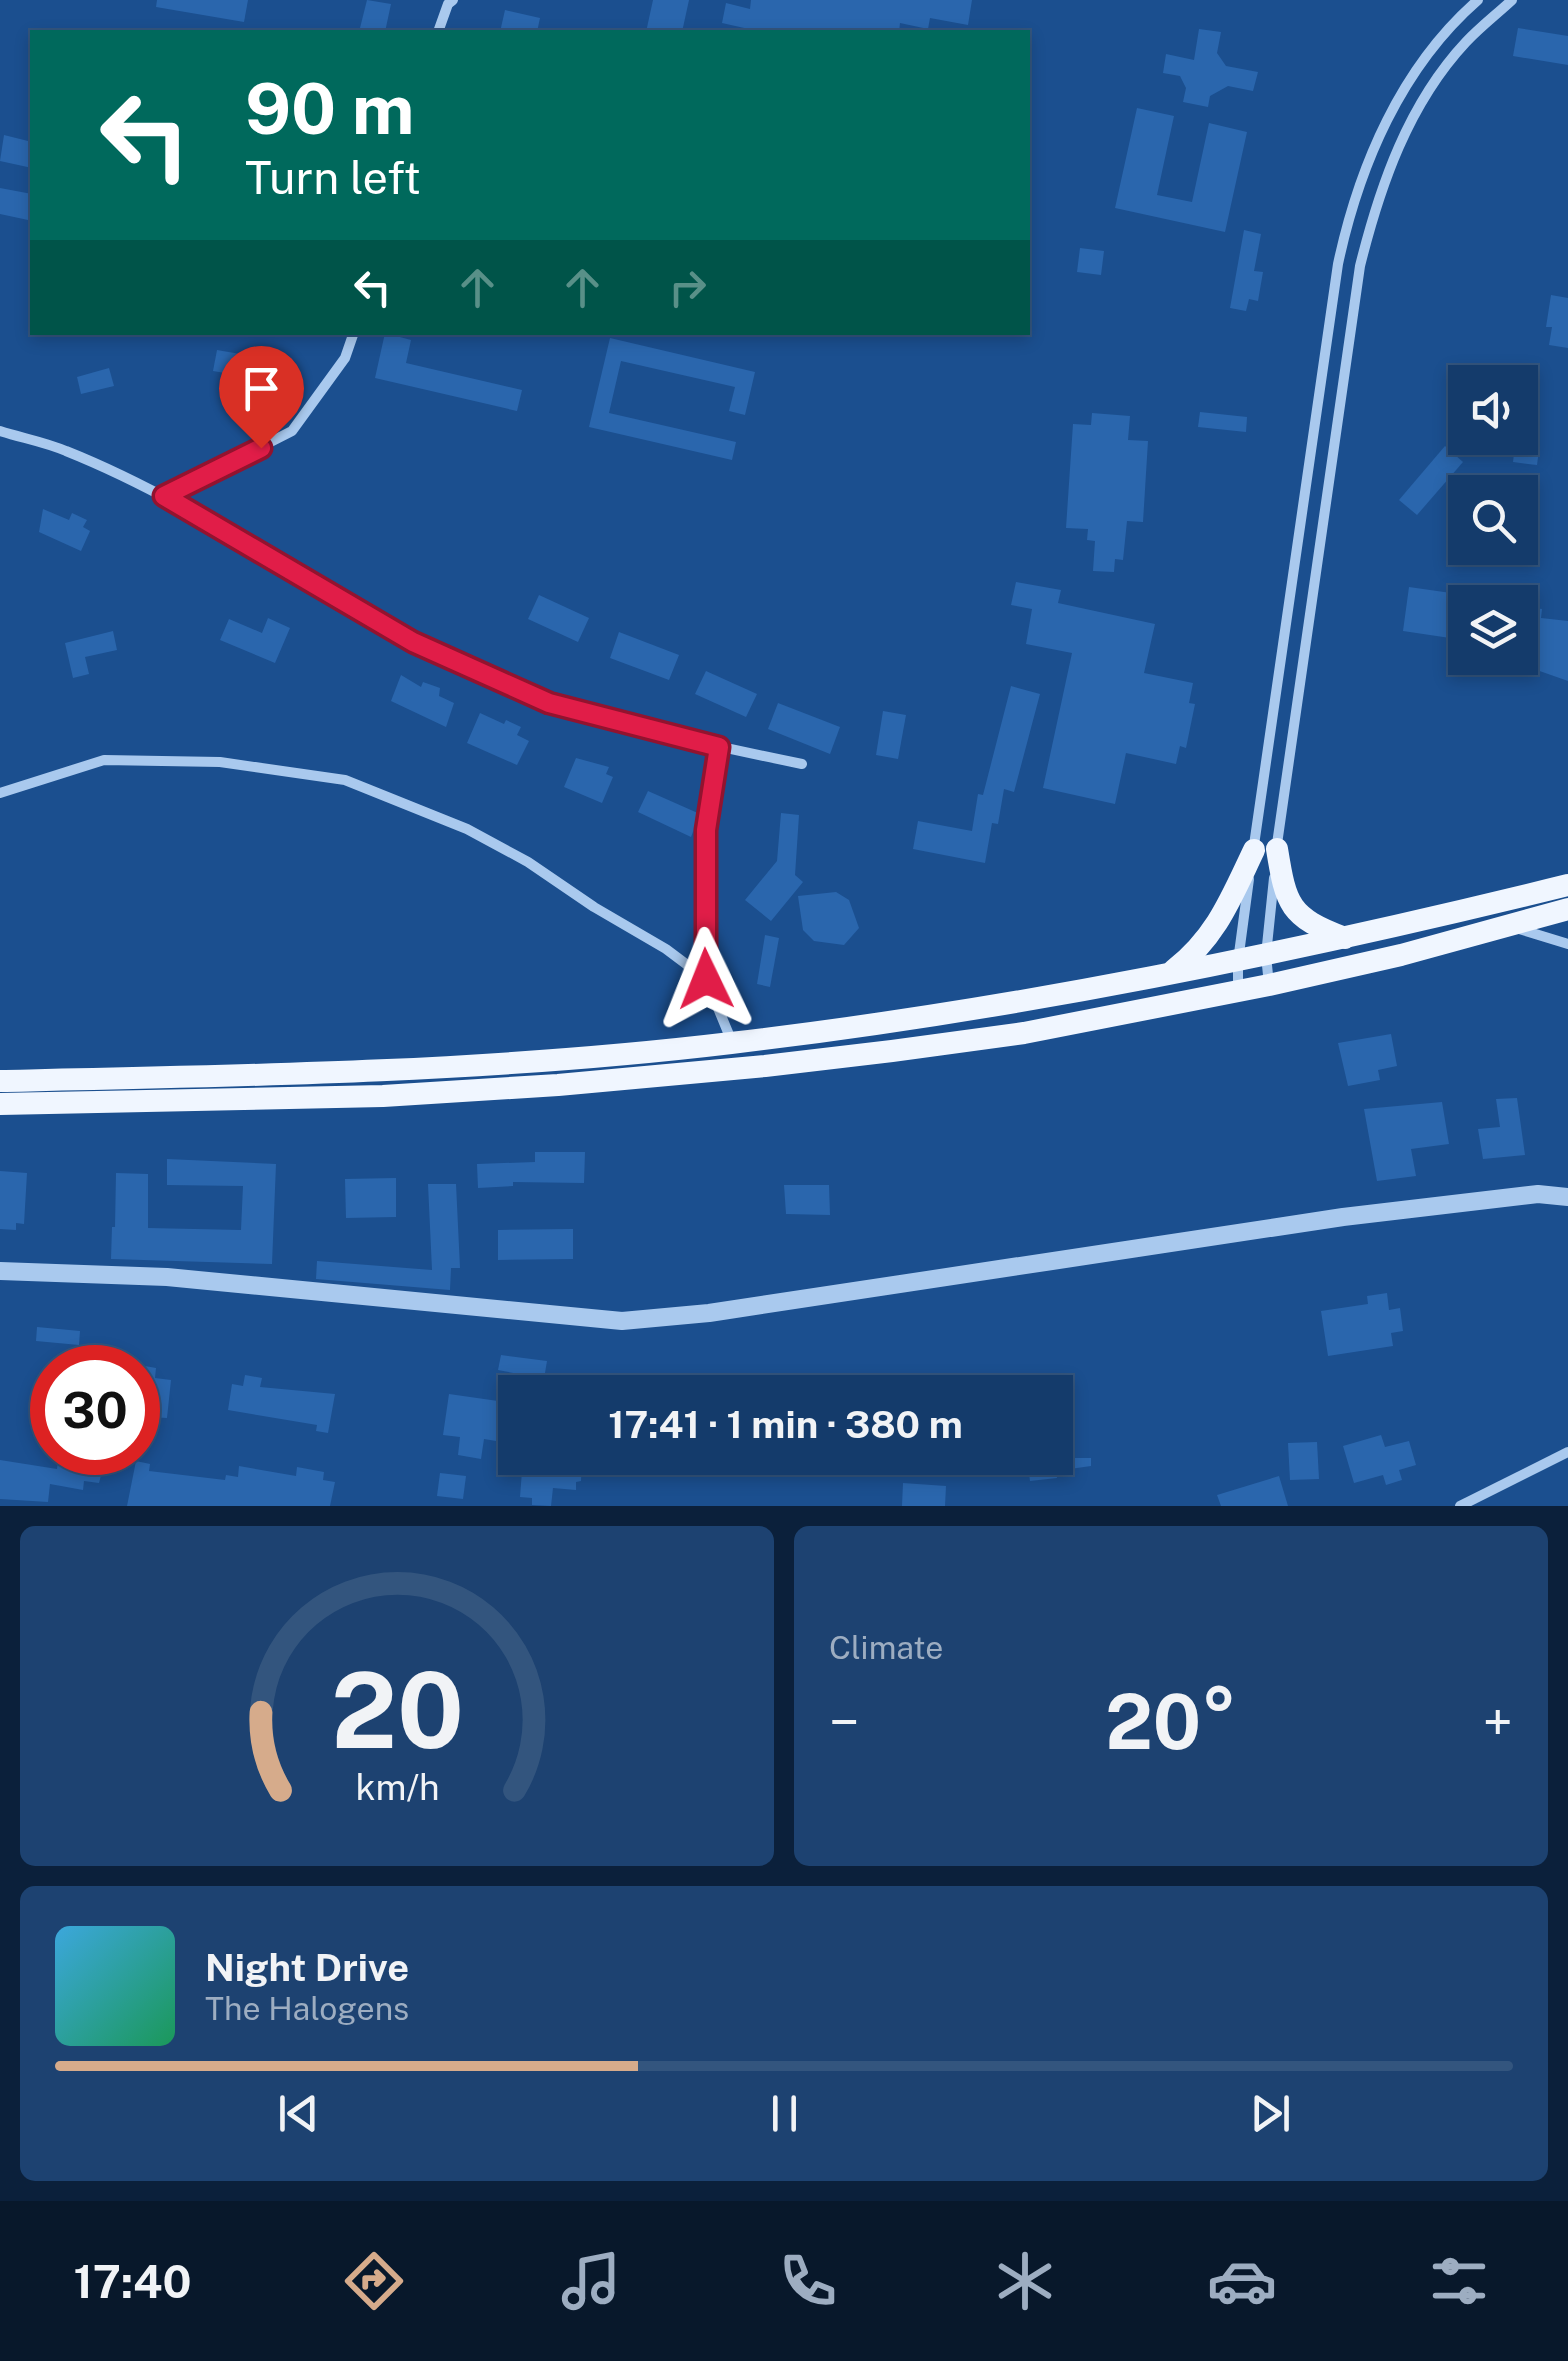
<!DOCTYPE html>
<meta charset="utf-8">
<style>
body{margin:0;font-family:"Public Sans",sans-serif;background:#1d4271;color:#f1f3f6;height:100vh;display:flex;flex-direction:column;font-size:38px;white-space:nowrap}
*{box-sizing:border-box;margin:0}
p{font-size:32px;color:#9dadc1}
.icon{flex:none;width:55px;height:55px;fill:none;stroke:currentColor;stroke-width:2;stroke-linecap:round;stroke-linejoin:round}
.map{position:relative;height:1506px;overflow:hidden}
.side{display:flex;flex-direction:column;gap:20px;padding:20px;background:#0b203b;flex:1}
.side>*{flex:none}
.banner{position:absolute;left:30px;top:30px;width:1000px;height:305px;border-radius:0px;box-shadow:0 5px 15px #0003,0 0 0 2px #33557e;background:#00695c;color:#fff;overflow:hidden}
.controls{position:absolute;left:1448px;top:365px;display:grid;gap:20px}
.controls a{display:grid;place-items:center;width:90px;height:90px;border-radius:0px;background:#143b6b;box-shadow:0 5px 15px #0003,0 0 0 2px #33557e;font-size:50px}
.speed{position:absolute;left:30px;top:1345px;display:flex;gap:20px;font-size:50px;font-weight:700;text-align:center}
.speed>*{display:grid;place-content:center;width:130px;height:130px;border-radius:50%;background:#143b6b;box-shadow:0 5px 15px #0003,0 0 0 2px #33557e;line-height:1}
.speed .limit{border:15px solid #d22;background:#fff;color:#111}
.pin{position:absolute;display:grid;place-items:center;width:85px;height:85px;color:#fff;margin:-102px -42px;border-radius:50% 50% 50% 0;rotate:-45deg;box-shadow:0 0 10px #0007}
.pin .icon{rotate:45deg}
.me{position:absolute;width:110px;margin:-55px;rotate:358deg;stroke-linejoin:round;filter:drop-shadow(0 0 8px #0008)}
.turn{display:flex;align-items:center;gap:35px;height:210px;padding:0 50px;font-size:45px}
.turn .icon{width:130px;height:130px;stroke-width:2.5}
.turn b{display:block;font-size:70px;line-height:85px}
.lanes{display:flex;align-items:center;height:95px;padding:0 50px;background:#0003;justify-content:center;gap:50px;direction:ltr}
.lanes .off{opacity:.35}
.big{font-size:75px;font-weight:700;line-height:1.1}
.side .widget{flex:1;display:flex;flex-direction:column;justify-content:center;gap:15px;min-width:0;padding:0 35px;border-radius:15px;background:#1d4271}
.side .dial{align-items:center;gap:0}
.dial svg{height:260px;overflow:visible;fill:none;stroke:#33557e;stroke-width:7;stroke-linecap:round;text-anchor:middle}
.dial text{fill:#f1f3f6;stroke:none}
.song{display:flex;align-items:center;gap:30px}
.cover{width:120px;height:120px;border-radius:15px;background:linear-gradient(135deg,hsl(200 70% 55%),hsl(150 70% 35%))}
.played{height:10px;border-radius:5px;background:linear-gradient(90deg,#d6ab8b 40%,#33557e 40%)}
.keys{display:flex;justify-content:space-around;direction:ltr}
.heat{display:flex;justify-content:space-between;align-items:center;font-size:55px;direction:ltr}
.side .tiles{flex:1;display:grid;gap:20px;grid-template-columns:1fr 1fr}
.widget:last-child{grid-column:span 2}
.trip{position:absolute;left:498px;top:1375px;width:575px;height:100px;border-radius:0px;background:#143b6b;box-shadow:0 5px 15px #0003,0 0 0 2px #33557e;font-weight:700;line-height:100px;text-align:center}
.menu{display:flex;height:160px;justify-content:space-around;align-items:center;background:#08182b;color:#9dadc1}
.menu .icon{width:70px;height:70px}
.menu .on{color:#d6ab8b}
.menu b{font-size:45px;color:#f1f3f6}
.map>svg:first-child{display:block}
.building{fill:#2a66ad}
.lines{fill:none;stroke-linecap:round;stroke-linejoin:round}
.minor{stroke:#a9c9ee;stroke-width:10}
.tertiary{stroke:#a9c9ee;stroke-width:18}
.primary{stroke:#f0f6ff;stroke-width:22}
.route-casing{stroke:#92132f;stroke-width:25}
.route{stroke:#e11d48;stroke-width:18}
</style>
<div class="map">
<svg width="1568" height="1506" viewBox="0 0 1568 1506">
<rect width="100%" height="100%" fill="#1b4f8f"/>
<!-- building -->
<g class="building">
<polygon points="157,0 248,0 244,22 156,7"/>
<polygon points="367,0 391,4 385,32 359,32"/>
<polygon points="653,0 689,0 682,32 646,32"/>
<polygon points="751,0 972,0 968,25 930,18 928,29 900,23 899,32 762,32 722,23 726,3 750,9"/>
<polygon points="505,10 540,18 537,32 500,32"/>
<polygon points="1518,28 1568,36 1568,65 1513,56"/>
<polygon points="1199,29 1221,32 1217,53 1226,66 1258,72 1253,91 1228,86 1210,96 1208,107 1183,102 1186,88 1180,76 1163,73 1166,54 1194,60"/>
<polygon points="1137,108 1174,116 1157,195 1192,202 1209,123 1247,132 1225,232 1115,208"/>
<polygon points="4,135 32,142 32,168 0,161"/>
<polygon points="0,188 32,194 28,220 0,214"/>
<polygon points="1244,230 1261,234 1254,271 1263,272 1258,301 1249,299 1246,311 1230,308"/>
<polygon points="1080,248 1104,251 1101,275 1077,272"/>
<polygon points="1551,295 1568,298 1568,348 1549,345 1552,327 1546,327"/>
<polygon points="385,333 411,340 406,363 522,390 517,411 375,378"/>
<polygon points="610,338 755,372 745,415 729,411 735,387 621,361 609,413 736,442 732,460 589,427"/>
<polygon points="217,350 258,357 254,378 213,371"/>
<polygon points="109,368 114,386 81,394 77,377"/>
<polygon points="1200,412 1247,417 1246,432 1198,427"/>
<polygon points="1092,413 1130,416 1128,440 1148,441 1143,522 1127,521 1123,560 1115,559 1114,572 1093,571 1095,541 1087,540 1088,529 1066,528 1073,424 1091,425"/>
<polygon points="1516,439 1540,442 1537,465 1513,462"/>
<polygon points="1445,446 1463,462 1417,515 1399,500"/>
<polygon points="43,509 69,520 72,513 87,520 83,527 90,531 81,551 39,532"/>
<polygon points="1016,582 1061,590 1058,603 1155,624 1144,673 1193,683 1189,703 1195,704 1186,748 1180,746 1176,764 1126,753 1115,804 1043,788 1072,653 1026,644 1032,609 1011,605"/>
<polygon points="1409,587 1465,595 1465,644 1461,659 1447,657 1450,638 1403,631"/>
<polygon points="539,595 589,618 578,642 528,619"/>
<polygon points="1520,606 1542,609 1541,618 1568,621 1568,681 1520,664"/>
<polygon points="268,618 290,628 275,663 220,640 229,619 262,633"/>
<polygon points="113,631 117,650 85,657 89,674 73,678 65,643"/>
<polygon points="619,632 679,655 669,680 610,658"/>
<polygon points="706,671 757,694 746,717 695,694"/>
<polygon points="401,675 421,687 423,682 440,688 439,696 454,703 446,727 391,701"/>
<polygon points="1011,686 1040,694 1014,792 1004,789 998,824 992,823 985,863 913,849 918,821 972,831 978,794 983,795"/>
<polygon points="778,703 840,727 830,754 768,729"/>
<polygon points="883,711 906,715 898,759 876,755"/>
<polygon points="480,713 504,724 506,720 521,727 517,735 529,741 517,765 467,743"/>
<polygon points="576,758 609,767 606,774 613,777 602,803 564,787"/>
<polygon points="648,791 700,814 691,837 638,812"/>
<polygon points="781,813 799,815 795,875 803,882 771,921 745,900 777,861"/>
<polygon points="836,892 849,900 859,928 844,945 814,941 803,930 798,896"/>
<polygon points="765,935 779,938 770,987 757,984"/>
<polygon points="1391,1034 1397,1066 1378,1070 1380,1080 1348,1086 1338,1043"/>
<polygon points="1517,1098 1525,1155 1483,1159 1478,1129 1500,1127 1496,1099"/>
<polygon points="1442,1102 1449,1144 1411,1149 1416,1176 1377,1181 1364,1109"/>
<polygon points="535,1152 585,1152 584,1183 513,1182 513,1186 478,1188 477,1164 535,1162"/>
<polygon points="167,1159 276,1164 272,1264 111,1259 112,1227 115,1227 116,1173 148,1174 148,1228 241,1230 243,1186 167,1185"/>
<polygon points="0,1171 27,1173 24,1224 16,1223 16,1230 0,1229"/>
<polygon points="396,1178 396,1217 346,1218 345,1179"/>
<polygon points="428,1184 456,1184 460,1268 451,1268 450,1290 316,1279 317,1261 432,1270"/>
<polygon points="784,1185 829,1185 830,1215 786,1214"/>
<polygon points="573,1229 573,1259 498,1260 498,1230"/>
<polygon points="1387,1293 1389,1310 1400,1308 1403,1331 1391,1333 1393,1346 1328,1356 1321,1311 1368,1304 1367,1296"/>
<polygon points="37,1327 80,1331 79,1345 36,1341"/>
<polygon points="501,1355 547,1361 544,1379 498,1370"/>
<polygon points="139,1365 156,1368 155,1378 171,1380 167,1418 150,1417 145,1448 138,1447"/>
<polygon points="245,1375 262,1378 260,1387 335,1394 328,1433 316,1431 317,1425 228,1410 232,1384 243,1386"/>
<polygon points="449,1394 498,1401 496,1413 506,1414 502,1442 484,1439 481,1459 458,1455 460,1437 443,1435"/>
<polygon points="1069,1427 1072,1458 1091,1458 1091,1466 1056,1471 1057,1478 1030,1481 1027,1458 1055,1458 1055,1428"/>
<polygon points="1381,1435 1385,1447 1409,1441 1416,1465 1399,1470 1402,1480 1386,1485 1383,1475 1354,1483 1343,1446"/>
<polygon points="1317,1442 1319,1479 1290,1480 1288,1443"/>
<polygon points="59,1452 102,1452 101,1459 105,1460 99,1483 84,1481 83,1490 50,1484 48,1502 0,1499 0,1460 57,1469"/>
<polygon points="523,1458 582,1458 581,1481 576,1482 576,1490 553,1488 551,1506 532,1505 532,1498 520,1497"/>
<polygon points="136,1461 150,1464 149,1471 225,1480 226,1475 238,1477 239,1466 296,1476 297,1467 324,1472 323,1480 335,1482 330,1506 127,1506"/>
<polygon points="440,1473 466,1476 463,1499 437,1496"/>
<polygon points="1279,1476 1288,1506 1221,1506 1217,1495"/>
<polygon points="903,1483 946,1486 945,1506 902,1506"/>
</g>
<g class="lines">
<!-- minor -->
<g class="minor">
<polyline points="438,32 448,4 453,0"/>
<path d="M0 431C22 438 45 442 66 451 189 500 296 578 412 641 535 708 666 736 802 764"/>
<polyline points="164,496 292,431 345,358 354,332"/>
<polyline points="0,793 104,760 220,762 345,780 467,829 528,862 594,907 666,949 706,979 732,1042"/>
<path d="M1276 851 1360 266C1380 186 1408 104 1466 42 1480 27 1497 14 1512 0"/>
<path d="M1253 852 1338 264C1359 166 1401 67 1478 0"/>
<polyline points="1516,928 1568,944"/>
<polyline points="706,979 703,912 706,830 719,747"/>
<polyline points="1269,985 1266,955 1274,878"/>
<polyline points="1238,991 1238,961 1249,879"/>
<polyline points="1460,1506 1568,1452"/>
</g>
<!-- tertiary -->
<polyline class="tertiary" points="0,1271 167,1277 622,1321 709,1313 1343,1217 1538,1194 1568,1197"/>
<!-- primary -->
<g class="primary">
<path d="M1277 849C1286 905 1289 917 1345 938"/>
<path d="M1174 970C1217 936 1231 898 1254 850"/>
<path d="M0 1081C243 1076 489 1072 731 1043 1014 1010 1292 953 1568 885"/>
<polyline points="0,1104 383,1096 558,1085 765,1066 892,1051 1024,1033 1269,985 1401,955 1568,909"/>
</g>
</g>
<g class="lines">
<defs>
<polyline id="route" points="261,448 164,496 413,642 549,703 719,747 706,830 706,979"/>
</defs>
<!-- route casing -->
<use href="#route" class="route-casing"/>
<!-- route -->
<use href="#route" class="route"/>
</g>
</svg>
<div class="controls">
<a><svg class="icon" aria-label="sound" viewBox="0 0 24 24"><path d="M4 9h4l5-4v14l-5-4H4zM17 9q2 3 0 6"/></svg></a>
<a><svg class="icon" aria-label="search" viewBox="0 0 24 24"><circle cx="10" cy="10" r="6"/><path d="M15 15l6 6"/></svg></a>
<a><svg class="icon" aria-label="layers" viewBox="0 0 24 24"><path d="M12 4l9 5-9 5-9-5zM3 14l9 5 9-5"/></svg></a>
</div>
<div class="speed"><div class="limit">30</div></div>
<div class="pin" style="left:261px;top:448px;background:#d93025"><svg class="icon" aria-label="arrive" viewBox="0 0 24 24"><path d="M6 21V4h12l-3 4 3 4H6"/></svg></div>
<svg class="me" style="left:706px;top:979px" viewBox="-20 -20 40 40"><path d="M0-17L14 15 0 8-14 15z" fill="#e11d48" stroke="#fff" stroke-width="4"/></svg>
<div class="trip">17:41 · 1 min · 380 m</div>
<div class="banner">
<div class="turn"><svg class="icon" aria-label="left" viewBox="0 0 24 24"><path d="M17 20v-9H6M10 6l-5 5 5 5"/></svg><div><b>90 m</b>Turn left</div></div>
<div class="lanes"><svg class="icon" aria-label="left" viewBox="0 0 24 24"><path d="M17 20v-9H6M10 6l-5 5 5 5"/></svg><svg class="icon off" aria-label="ahead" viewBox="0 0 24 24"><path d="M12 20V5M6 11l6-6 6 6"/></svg><svg class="icon off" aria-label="ahead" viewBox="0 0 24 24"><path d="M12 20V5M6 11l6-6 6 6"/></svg><svg class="icon off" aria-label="right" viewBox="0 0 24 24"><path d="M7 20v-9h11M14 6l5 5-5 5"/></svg></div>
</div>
</div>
<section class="side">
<div class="tiles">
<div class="widget dial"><svg viewBox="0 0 100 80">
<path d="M14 69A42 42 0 1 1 86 69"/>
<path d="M14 69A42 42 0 0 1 8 45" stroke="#d6ab8b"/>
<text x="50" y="56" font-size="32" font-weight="700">20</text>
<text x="50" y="72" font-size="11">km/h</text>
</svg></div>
<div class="widget"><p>Climate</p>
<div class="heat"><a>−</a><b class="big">20°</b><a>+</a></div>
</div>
<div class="widget">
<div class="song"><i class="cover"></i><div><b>Night Drive</b><p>The Halogens</p></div></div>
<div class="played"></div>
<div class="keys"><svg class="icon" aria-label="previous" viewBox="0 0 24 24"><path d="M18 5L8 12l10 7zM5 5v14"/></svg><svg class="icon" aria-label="pause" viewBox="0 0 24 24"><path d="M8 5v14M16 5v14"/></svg><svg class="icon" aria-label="next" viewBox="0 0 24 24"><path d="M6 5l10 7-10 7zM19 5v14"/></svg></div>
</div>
</div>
</section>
<nav class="menu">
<b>17:40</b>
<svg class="icon on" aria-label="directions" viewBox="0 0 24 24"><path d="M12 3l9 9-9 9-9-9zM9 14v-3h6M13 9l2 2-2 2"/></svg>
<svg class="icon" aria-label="music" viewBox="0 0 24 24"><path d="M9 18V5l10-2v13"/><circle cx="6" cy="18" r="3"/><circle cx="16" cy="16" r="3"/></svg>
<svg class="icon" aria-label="phone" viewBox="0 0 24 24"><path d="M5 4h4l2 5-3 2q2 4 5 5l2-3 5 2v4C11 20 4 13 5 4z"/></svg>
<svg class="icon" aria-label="climate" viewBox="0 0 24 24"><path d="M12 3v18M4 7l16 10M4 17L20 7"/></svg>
<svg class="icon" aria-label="car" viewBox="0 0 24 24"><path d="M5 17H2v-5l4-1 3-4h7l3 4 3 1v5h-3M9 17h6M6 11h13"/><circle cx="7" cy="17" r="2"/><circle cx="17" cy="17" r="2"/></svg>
<svg class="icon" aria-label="filters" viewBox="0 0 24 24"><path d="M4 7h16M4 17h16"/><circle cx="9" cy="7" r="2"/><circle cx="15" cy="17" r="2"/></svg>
</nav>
